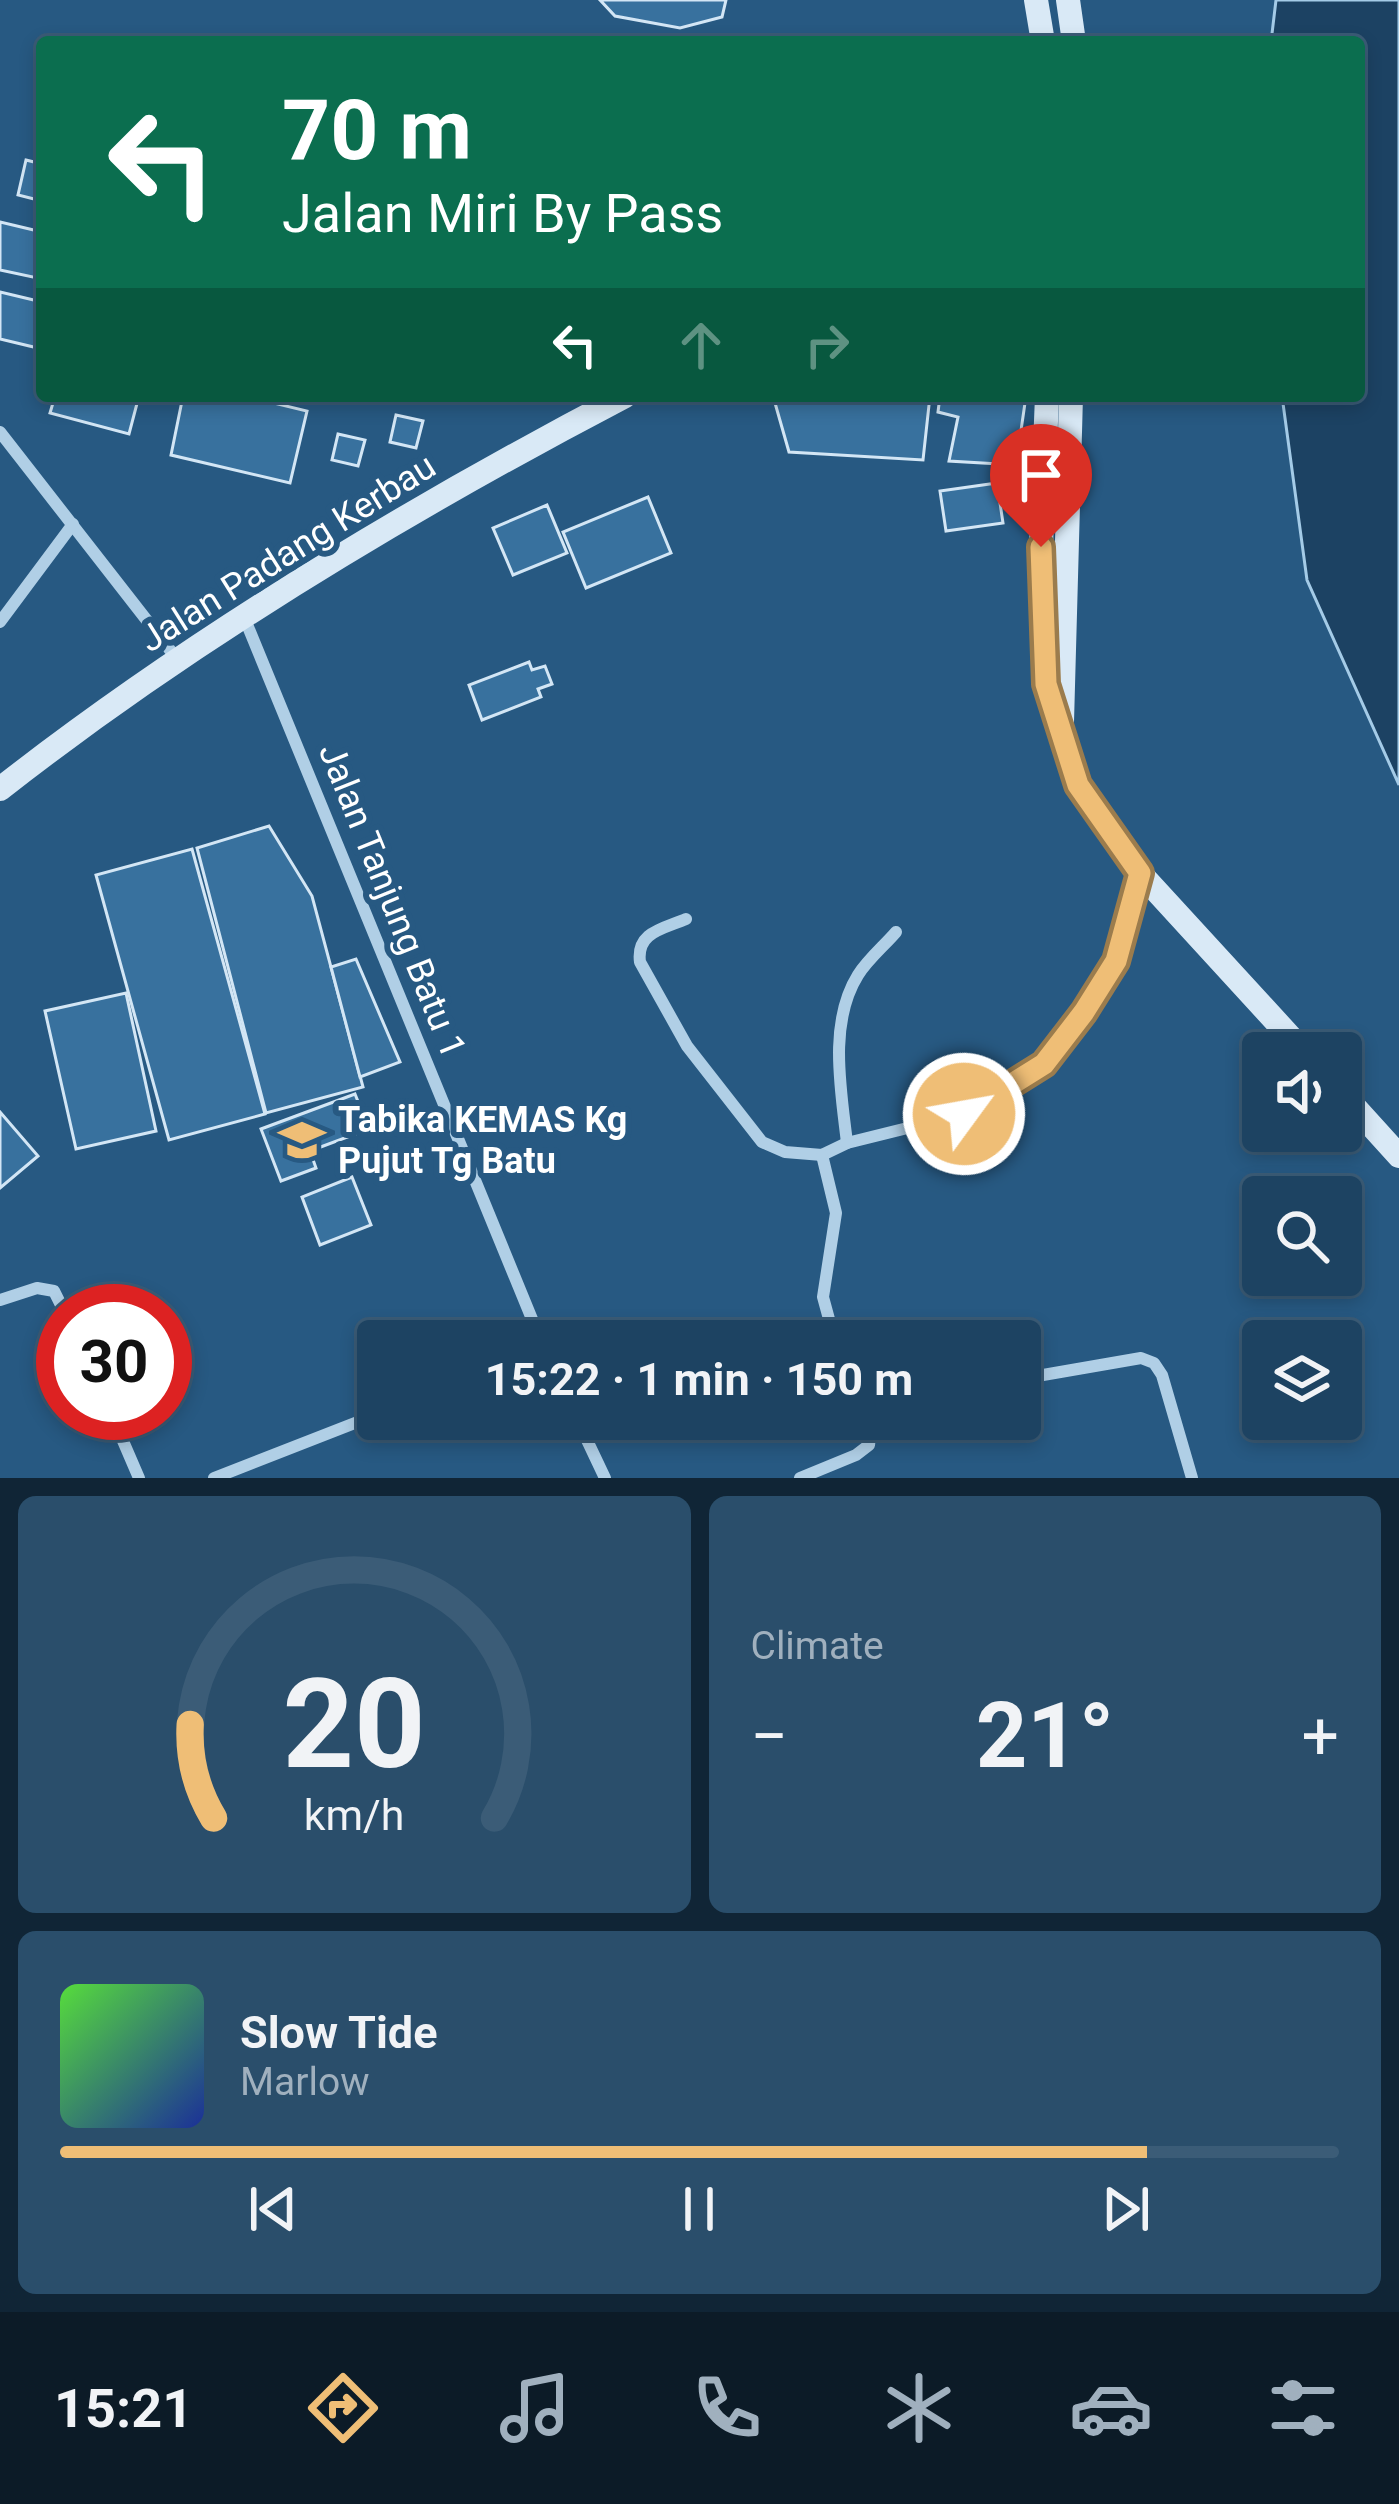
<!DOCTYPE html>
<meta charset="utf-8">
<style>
body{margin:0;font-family:Roboto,sans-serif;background:#2a4e6b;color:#f1f3f6;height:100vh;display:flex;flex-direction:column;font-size:45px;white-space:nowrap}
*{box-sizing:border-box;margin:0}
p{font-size:39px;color:#a0b0be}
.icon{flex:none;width:66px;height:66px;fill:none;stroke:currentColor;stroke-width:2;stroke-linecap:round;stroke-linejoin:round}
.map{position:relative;height:1478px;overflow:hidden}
.drawer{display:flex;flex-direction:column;gap:18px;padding:18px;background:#102536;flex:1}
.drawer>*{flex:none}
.hud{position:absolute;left:36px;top:36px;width:1329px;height:366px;border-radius:12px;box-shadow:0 6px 18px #0003,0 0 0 3px #3b5c77;background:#0b6e4f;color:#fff;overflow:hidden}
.fabs{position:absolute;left:1242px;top:1032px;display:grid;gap:24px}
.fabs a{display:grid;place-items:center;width:120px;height:120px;border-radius:12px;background:#1d4362;box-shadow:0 6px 18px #0003,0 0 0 3px #3b5c77;font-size:60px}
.speed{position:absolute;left:36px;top:1284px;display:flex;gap:24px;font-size:60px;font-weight:700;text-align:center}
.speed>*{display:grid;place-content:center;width:156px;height:156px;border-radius:50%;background:#1d4362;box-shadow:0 6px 18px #0003,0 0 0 3px #3b5c77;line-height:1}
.speed .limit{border:18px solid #d22;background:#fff;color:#111}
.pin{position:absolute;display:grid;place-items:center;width:102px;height:102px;color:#fff;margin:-123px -51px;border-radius:50% 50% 50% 0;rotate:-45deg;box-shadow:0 0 12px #0007}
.pin .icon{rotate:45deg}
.me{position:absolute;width:132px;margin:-66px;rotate:58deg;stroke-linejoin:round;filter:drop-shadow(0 0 9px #0008)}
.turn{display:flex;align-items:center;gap:42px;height:252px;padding:0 48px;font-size:54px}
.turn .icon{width:156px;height:156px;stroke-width:2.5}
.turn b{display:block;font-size:84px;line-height:102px}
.lanes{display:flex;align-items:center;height:114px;padding:0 48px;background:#0003;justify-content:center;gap:60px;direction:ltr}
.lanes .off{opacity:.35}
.big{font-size:90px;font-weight:700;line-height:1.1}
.drawer .widget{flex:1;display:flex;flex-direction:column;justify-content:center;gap:18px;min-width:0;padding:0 42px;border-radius:18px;background:#2a4e6b}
.drawer .dial{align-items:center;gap:0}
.dial svg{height:312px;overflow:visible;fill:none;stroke:#3b5c77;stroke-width:7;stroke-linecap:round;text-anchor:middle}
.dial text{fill:#f1f3f6;stroke:none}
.song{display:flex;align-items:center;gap:36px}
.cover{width:144px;height:144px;border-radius:18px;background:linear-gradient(135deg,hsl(110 70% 55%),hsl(230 70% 35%))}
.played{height:12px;border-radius:6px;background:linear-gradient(90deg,#efbe76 85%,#3b5c77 85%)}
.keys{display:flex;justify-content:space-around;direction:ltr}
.heat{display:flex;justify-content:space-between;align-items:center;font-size:66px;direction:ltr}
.drawer .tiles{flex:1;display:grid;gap:18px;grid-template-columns:1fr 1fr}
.widget:last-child{grid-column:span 2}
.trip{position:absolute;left:357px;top:1320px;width:684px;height:120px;border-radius:12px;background:#1d4362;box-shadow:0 6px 18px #0003,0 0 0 3px #3b5c77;font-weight:700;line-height:120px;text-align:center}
.tab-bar{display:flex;height:192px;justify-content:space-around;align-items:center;background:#0c1b27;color:#a0b0be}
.tab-bar .icon{width:84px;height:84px}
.tab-bar .current{color:#efbe76}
.tab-bar b{font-size:54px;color:#f1f3f6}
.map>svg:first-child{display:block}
.water{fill:#1c4263;stroke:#a4cbe7;stroke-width:3}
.building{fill:#38719e;stroke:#d3e6f5;stroke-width:3}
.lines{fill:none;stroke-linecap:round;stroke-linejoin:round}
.street{stroke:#b0cfe6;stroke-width:12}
.secondary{stroke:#d9e9f6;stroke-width:24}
.route-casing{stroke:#9b7c4d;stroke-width:30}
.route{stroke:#efbe76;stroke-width:21}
.labels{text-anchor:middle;stroke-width:12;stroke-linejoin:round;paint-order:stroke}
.street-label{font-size:36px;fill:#fff;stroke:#275982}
.poi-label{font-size:36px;font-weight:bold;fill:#fff;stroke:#275982;text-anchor:start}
</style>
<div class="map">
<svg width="1399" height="1478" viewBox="0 0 1399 1478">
<rect width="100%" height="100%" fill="#275982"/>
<!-- water -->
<polygon class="water" points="1276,0 1399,0 1399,785 1307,580 1282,396 1359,396 1359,42 1271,42"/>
<!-- building -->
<g class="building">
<polygon points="600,0 726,0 722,17 680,28 615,16"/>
<polygon points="26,160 42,164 42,201 18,195"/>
<polygon points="0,222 42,232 42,279 0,270"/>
<polygon points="0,292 42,302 42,349 0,339"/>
<polygon points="55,396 139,396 129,434 50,413"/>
<polygon points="183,396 245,396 307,411 290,483 171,455"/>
<polygon points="773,396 930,396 923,460 789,452"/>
<polygon points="940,396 1026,396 1016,465 949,461 958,417 938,412"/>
<polygon points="396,415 423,421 416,448 390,442"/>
<polygon points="338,434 365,440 358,466 332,460"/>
<polygon points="997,483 1003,523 946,531 940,491"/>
<polygon points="648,497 671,553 586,588 563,532"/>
<polygon points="547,505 567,553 513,575 493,528"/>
<polygon points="529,662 532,670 545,666 552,684 538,689 541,697 482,720 469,685"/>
<polygon points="269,826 312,896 363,1087 266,1113 197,848"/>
<polygon points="192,849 265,1114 169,1140 96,875"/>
<polygon points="356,959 400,1062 360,1077 331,967"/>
<polygon points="126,993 156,1131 76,1149 45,1011"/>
<polygon points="355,1094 369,1129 310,1151 316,1168 281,1181 261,1129"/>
<polygon points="0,1112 38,1156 0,1188"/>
<polygon points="352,1177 371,1225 320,1245 302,1197"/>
</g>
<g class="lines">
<!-- street -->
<g class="street">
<polyline points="0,432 177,659"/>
<polyline points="244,617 541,1341"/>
<polyline points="0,622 73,524"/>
<path d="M686 919C663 929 636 932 640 962L687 1046 762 1142 785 1152 822 1155 847 1143 964 1114 1044 1064 1084 1012 1116 961 1140 873"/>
<path d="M847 1143C841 1090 828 1023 858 975 868 959 884 946 896 932"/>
<polyline points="822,1155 836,1213 823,1297 835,1341"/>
<polyline points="0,1300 37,1288 54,1291 64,1311"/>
<polyline points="1024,1351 1033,1372 1043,1375 1141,1358 1154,1363 1162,1375 1192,1478"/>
<polyline points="111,1413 139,1478"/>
<polyline points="577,1419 605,1478"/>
<polyline points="214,1478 378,1414"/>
<polyline points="800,1478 856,1455 869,1445 871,1429 867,1419"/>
</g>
<!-- secondary -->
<g class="secondary">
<polyline points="1036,0 1043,42"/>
<polyline points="1068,0 1074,42"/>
<polyline points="1047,396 1041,547 1046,684 1078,785 1140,873 1305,1053"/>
<polyline points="1062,722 1071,396"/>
<path d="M0 789C193 638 407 510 625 396"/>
<polyline points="1341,1092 1399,1156"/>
</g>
</g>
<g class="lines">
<defs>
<polyline id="route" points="964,1114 1044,1064 1084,1012 1116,961 1140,873 1078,785 1046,684 1041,547"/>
</defs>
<!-- route casing -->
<use href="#route" class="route-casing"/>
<!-- route -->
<use href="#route" class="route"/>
</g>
<!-- icons -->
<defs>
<symbol id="school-bare" viewBox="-9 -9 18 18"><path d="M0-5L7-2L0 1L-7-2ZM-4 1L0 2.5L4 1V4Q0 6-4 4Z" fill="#efbe76" stroke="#275982" stroke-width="2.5" paint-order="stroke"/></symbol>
</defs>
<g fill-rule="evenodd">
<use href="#school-bare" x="269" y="1107" width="66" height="66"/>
</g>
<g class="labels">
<!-- street labels -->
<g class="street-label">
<text transform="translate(287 552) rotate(-32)" y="13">Jalan Padang Kerbau</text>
<text transform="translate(393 900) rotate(68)" y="13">Jalan Tanjung Batu 1</text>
</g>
<!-- poi labels -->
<g class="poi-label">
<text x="338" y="1132">Tabika KEMAS Kg<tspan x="338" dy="41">Pujut Tg Batu</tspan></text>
</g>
</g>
</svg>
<div class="fabs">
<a><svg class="icon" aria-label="sound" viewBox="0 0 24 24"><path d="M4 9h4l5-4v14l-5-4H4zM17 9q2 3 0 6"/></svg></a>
<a><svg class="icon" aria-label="search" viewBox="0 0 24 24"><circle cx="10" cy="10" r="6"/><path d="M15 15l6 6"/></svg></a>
<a><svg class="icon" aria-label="layers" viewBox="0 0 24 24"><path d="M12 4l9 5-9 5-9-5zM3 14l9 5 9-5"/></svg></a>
</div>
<div class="speed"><div class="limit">30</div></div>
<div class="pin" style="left:1041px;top:547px;background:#d93025"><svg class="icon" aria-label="arrive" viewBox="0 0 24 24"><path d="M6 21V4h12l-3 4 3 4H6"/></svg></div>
<svg class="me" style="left:964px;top:1114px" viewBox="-20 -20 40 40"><circle r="17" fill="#efbe76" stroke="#fff" stroke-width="3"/><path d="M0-11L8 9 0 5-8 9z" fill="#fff"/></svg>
<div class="trip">15:22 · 1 min · 150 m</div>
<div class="hud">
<div class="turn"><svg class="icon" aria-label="left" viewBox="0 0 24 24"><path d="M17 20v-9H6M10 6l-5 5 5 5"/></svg><div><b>70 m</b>Jalan Miri By Pass</div></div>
<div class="lanes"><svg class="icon" aria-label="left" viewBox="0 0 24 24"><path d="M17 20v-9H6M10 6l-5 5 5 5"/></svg><svg class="icon off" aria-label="ahead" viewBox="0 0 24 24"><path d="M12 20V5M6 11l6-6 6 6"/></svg><svg class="icon off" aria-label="right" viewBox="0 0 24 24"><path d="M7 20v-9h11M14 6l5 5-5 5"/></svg></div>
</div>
</div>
<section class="drawer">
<div class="tiles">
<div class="widget dial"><svg viewBox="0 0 100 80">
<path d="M14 69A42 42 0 1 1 86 69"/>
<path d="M14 69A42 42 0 0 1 8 45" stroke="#efbe76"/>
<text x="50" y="56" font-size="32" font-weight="700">20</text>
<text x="50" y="72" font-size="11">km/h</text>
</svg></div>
<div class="widget"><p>Climate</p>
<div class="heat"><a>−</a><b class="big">21°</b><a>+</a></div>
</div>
<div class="widget">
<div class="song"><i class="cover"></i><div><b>Slow Tide</b><p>Marlow</p></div></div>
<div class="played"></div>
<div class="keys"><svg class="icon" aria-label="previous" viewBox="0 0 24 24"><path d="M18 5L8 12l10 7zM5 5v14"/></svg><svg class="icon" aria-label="pause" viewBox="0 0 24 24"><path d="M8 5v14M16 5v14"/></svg><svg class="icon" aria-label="next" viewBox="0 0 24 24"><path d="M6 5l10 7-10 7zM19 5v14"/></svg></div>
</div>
</div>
</section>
<nav class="tab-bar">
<b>15:21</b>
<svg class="icon current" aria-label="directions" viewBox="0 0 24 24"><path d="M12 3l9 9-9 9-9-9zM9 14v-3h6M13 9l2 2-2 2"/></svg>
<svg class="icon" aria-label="music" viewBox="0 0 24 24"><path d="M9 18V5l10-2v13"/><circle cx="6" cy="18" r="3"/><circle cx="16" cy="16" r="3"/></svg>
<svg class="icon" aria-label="phone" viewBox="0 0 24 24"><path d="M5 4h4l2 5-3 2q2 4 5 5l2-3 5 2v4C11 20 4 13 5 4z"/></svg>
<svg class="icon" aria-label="climate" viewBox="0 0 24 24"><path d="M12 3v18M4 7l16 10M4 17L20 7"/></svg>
<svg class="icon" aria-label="car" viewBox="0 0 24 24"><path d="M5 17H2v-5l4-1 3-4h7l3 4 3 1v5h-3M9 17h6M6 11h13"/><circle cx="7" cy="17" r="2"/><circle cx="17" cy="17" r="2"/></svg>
<svg class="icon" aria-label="filters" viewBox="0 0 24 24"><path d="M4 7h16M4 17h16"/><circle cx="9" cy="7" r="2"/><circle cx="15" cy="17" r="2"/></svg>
</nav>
